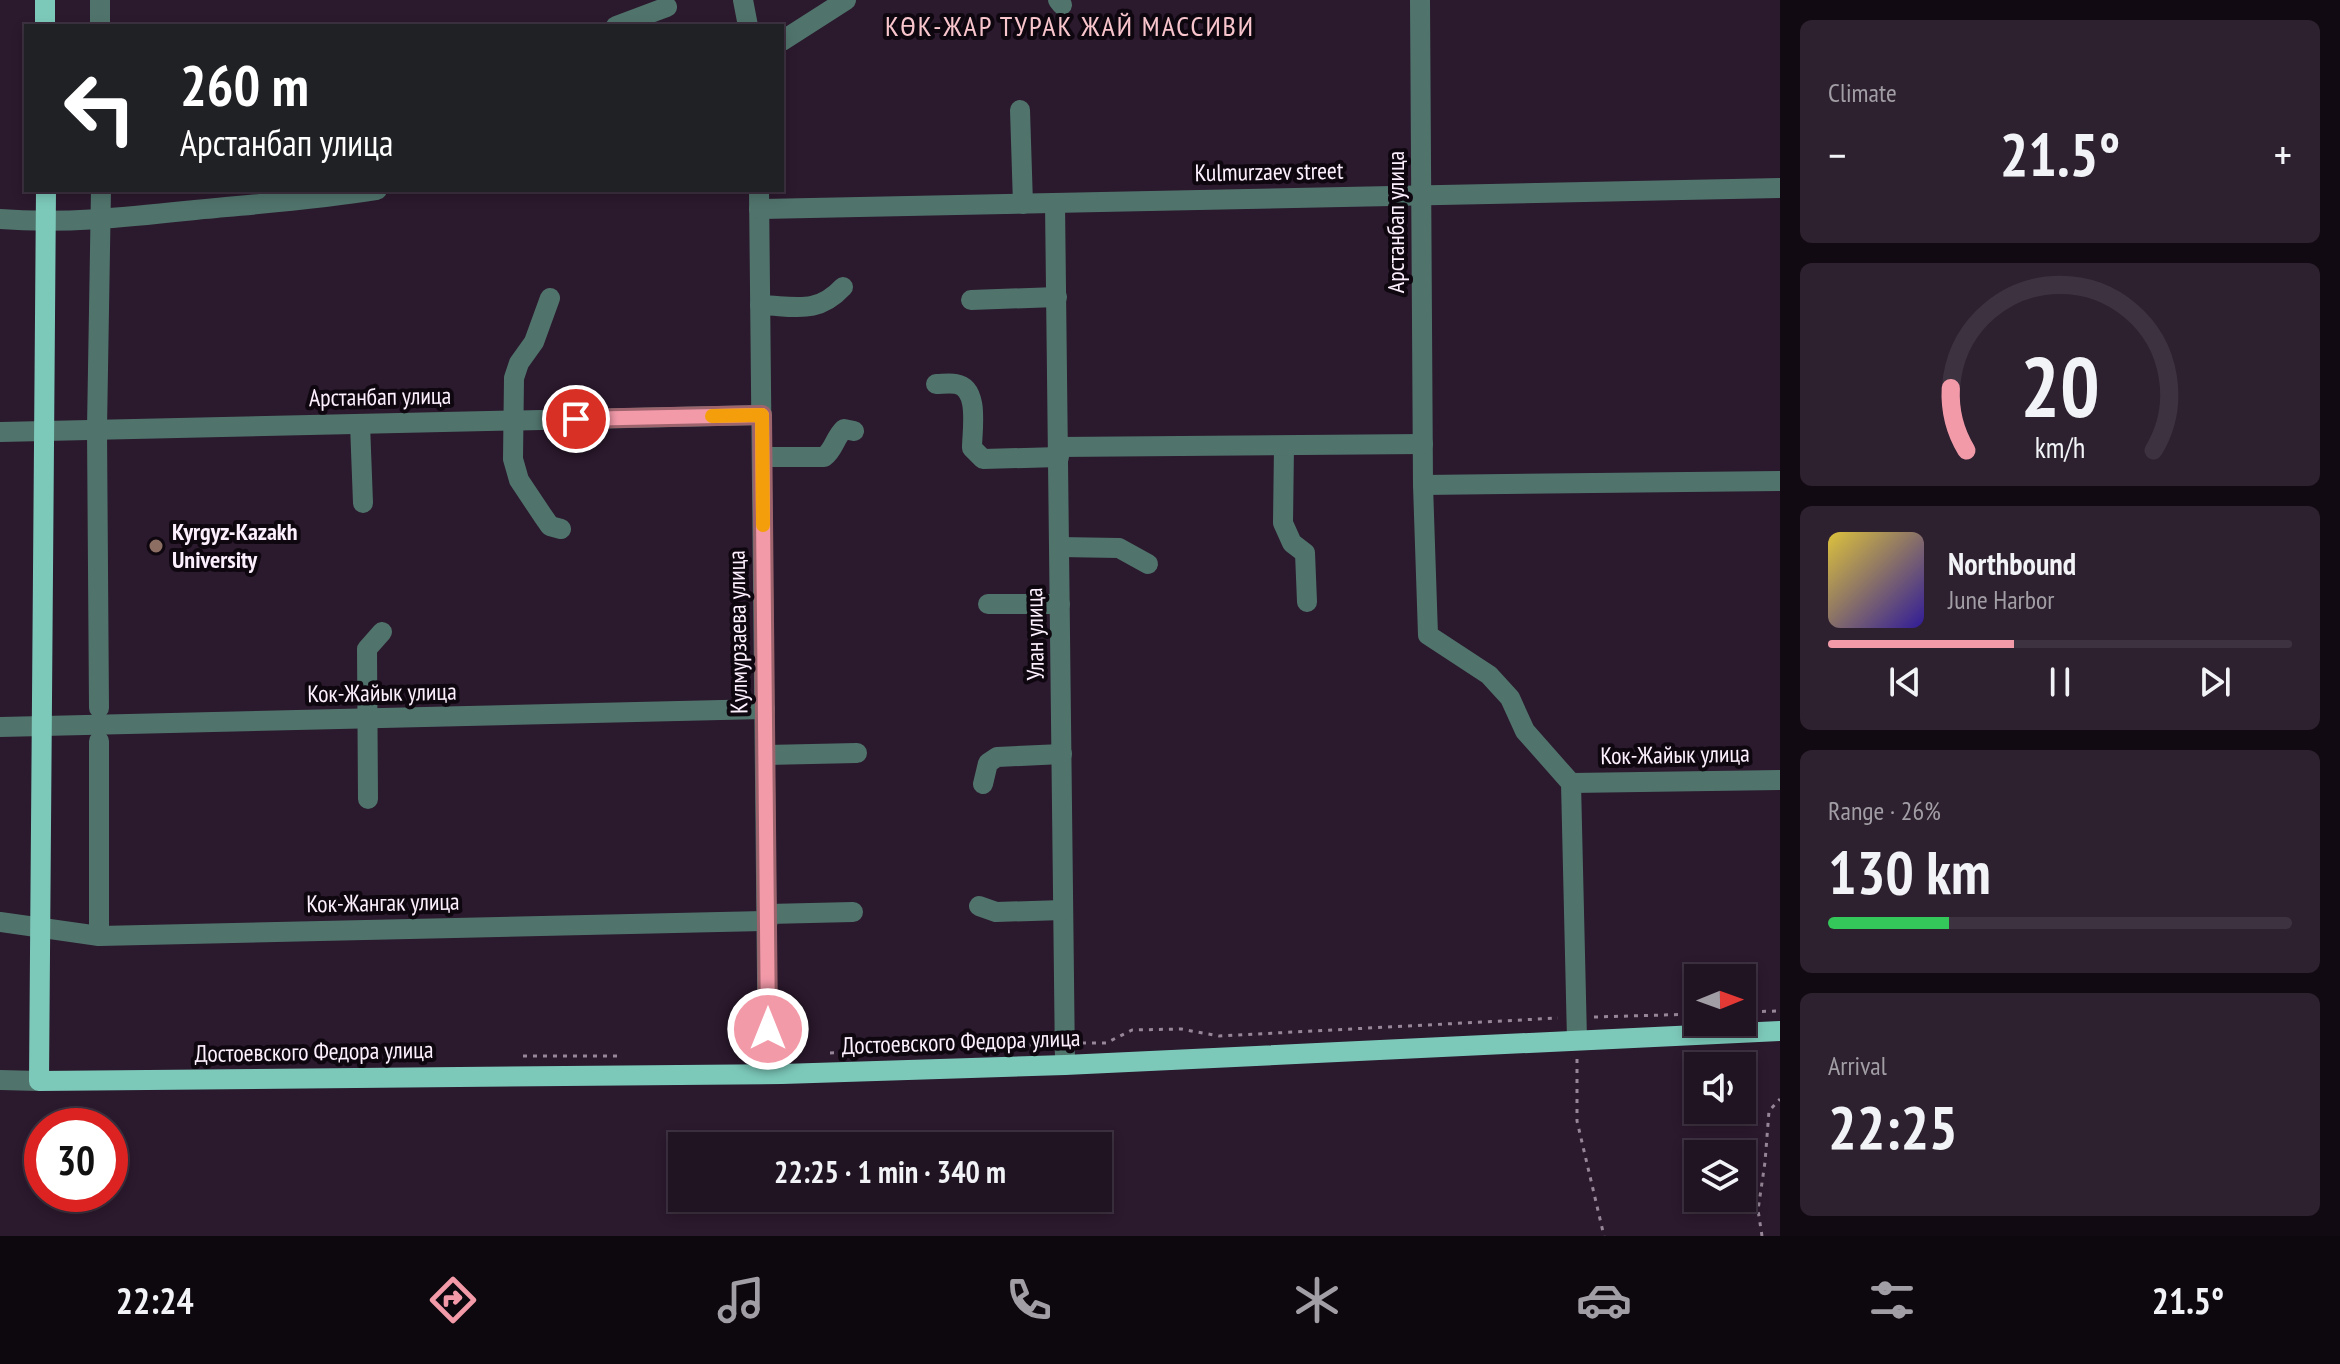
<!DOCTYPE html>
<meta charset="utf-8">
<style>
body{margin:0;font-family:"PT Sans Narrow",sans-serif;background:#2d202f;color:#f1f3f6;height:100vh;display:flex;flex-direction:column;font-size:30px;white-space:nowrap}
*{box-sizing:border-box;margin:0}
p{font-size:26px;color:#a29ea5}
.icon{flex:none;width:44px;height:44px;fill:none;stroke:currentColor;stroke-width:2;stroke-linecap:round;stroke-linejoin:round}
.map{position:relative;flex:1;overflow:hidden}
.details{display:flex;flex-direction:column;gap:20px;padding:20px;background:#120a13;width:560px}
.details>*{flex:none}
.banner{position:absolute;left:24px;top:24px;width:760px;height:168px;border-radius:0px;box-shadow:0 4px 12px #0003,0 0 0 2px #3d3240;background:#202124;color:#fff;overflow:hidden}
.needle{width:52px;rotate:89deg}
.fabs{position:absolute;left:1684px;top:964px;display:grid;gap:16px}
.fabs a{display:grid;place-items:center;width:72px;height:72px;border-radius:0px;background:#201322;box-shadow:0 4px 12px #0003,0 0 0 2px #3d3240;font-size:40px}
.speed{position:absolute;left:24px;top:1108px;display:flex;gap:16px;font-size:40px;font-weight:700;text-align:center}
.speed>*{display:grid;place-content:center;width:104px;height:104px;border-radius:50%;background:#201322;box-shadow:0 4px 12px #0003,0 0 0 2px #3d3240;line-height:1}
.speed .limit{border:12px solid #d22;background:#fff;color:#111}
.pin{position:absolute;display:grid;place-items:center;width:68px;height:68px;color:#fff;margin:-34px;border:4px solid #fff;border-radius:50%;box-shadow:0 2px 8px #0007}
.me{position:absolute;width:88px;margin:-44px;rotate:0deg;stroke-linejoin:round;filter:drop-shadow(0 0 6px #0008)}
.turn{display:flex;align-items:center;gap:28px;height:168px;padding:0 24px;font-size:36px}
.turn .icon{width:104px;height:104px;stroke-width:2.5}
.turn b{display:block;font-size:56px;line-height:68px}
.big{font-size:60px;font-weight:800;line-height:1.1}
.details .widget{flex:1;display:flex;flex-direction:column;justify-content:center;gap:12px;min-width:0;padding:0 28px;border-radius:12px;background:#2d202f}
.details .dial{align-items:center;gap:0}
.dial svg{height:208px;overflow:visible;fill:none;stroke:#3d3240;stroke-width:7;stroke-linecap:round;text-anchor:middle}
.dial text{fill:#f1f3f6;stroke:none}
.song{display:flex;align-items:center;gap:24px}
.cover{width:96px;height:96px;border-radius:12px;background:linear-gradient(135deg,hsl(50 70% 55%),hsl(250 70% 35%))}
.played{height:8px;border-radius:4px;background:linear-gradient(90deg,#f39aa9 40%,#3d3240 40%)}
.keys{display:flex;justify-content:space-around;direction:ltr}
.heat{display:flex;justify-content:space-between;align-items:center;font-size:44px;direction:ltr}
.charge{height:12px;border-radius:6px;background:linear-gradient(90deg,#34c759 26%,#3d3240 0)}
.trip{position:absolute;left:668px;top:1132px;width:444px;height:80px;border-radius:0px;background:#201322;box-shadow:0 4px 12px #0003,0 0 0 2px #3d3240;font-weight:800;line-height:80px;text-align:center}
.menu{display:flex;height:128px;justify-content:space-around;align-items:center;background:#0d080e;color:#a29ea5}
.menu .icon{width:56px;height:56px}
.menu .on{color:#f39aa9}
.menu b{font-size:36px;color:#f1f3f6}
main{display:flex;flex:1;min-height:0}
.map>svg:first-child{display:block}
.lines{fill:none;stroke-linecap:round;stroke-linejoin:round}
.path{stroke:#968697;stroke-width:3;stroke-dasharray:4 6;stroke-linecap:butt}
.minor{stroke:#50746c;stroke-width:20}
.major{stroke:#7cc9ba;stroke-width:20}
.route-casing{stroke:#9e646e;stroke-width:20}
.route{stroke:#f39aa9;stroke-width:14}
.slow{stroke:#f59e0b;stroke-width:14}
.education-dot{fill:#8d6e63;stroke:#0f0710;stroke-width:3}
.labels{text-anchor:middle;stroke-width:8;stroke-linejoin:round;paint-order:stroke}
.street-label{font-size:24px;fill:#fdf0fe;stroke:#0f0710}
.poi-label{font-size:24px;font-weight:bold;fill:#fdf0fe;stroke:#0f0710;text-anchor:start}
.quarter-label{font-size:28px;letter-spacing:2px;fill:#f9c5cc;stroke:#0f0710}
</style>
<main>
<div class="map">
<svg width="1780" height="1236" viewBox="0 0 1780 1236">
<rect width="100%" height="100%" fill="#2b192d"/>
<g class="lines">
<!-- path -->
<g class="path">
<polyline points="1742,1012 1780,1011"/>
<polyline points="1594,1017 1698,1014"/>
<polyline points="1082,1043 1106,1043 1132,1030 1181,1029 1219,1036 1558,1018"/>
<polyline points="830,1053 1047,1044"/>
<polyline points="523,1056 619,1056"/>
<polyline points="1577,1059 1577,1121 1604,1236"/>
<polyline points="1762,1236 1758,1210 1765,1162 1769,1111 1780,1099"/>
</g>
<!-- minor -->
<g class="minor">
<polyline points="100,0 100,26"/>
<polyline points="743,0 748,26"/>
<polyline points="1058,0 1062,5"/>
<polyline points="1420,0 1423,485 1428,635 1489,675 1510,698 1525,731 1571,783 1577,1040"/>
<polyline points="616,26 667,7"/>
<polyline points="782,41 846,0"/>
<polyline points="1020,110 1023,204"/>
<polyline points="759,190 768,1074"/>
<polyline points="1055,203 1065,1065"/>
<polyline points="759,209 1780,188"/>
<path d="M0 219C66 224 129 217 195 210 256 204 317 200 377 190"/>
<polyline points="550,298 534,342 519,363 514,378 513,459 519,480 543,516 550,526 561,529"/>
<polyline points="971,300 1057,297"/>
<path d="M760 305C795 306 817 315 843 287"/>
<path d="M936 384C942 384 950 383 956 384 980 388 972 430 972 448L983 459 1059 457"/>
<polyline points="360,424 363,503"/>
<polyline points="0,432 762,415"/>
<polyline points="1284,446 1283,523 1292,543 1305,553 1307,602"/>
<polyline points="1058,447 1423,444"/>
<path d="M762 457H824C834 450 835 437 844 429L854 431"/>
<polyline points="1423,485 1780,481"/>
<polyline points="1060,547 1119,548 1148,564"/>
<polyline points="988,604 1060,604"/>
<polyline points="99,708 97,429 101,190"/>
<polyline points="0,727 765,709"/>
<polyline points="766,755 857,753"/>
<polyline points="1571,783 1780,780"/>
<polyline points="983,784 988,763 997,757 1062,754"/>
<polyline points="368,799 367,649 382,632"/>
<polyline points="979,906 996,912 1063,910"/>
<polyline points="768,914 853,912"/>
<polyline points="0,922 99,936 768,921"/>
<polyline points="99,936 99,741"/>
<polyline points="0,1080 39,1081"/>
</g>
<!-- major -->
<g class="major">
<polyline points="45,0 45,26"/>
<polyline points="46,190 39,1081 782,1074 1065,1065 1780,1031"/>
</g>
</g>
<g class="lines">
<defs>
<polyline id="route" points="576,419 762,415 768,1029"/>
</defs>
<!-- route casing -->
<use href="#route" class="route-casing"/>
<!-- route -->
<use href="#route" class="route"/>
<!-- slow -->
<polyline class="slow" points="712,416 762,415 763,525"/>
</g>
<!-- markers -->
<circle class="education-dot" cx="156" cy="546" r="8"/>
<g class="labels">
<!-- street labels -->
<g class="street-label">
<text transform="translate(1269 172) rotate(-1)" y="8">Kulmurzaev street</text>
<text transform="translate(1396 222) rotate(-90)" y="8">Арстанбап улица</text>
<text transform="translate(380 397) rotate(-1)" y="8">Арстанбап улица</text>
<text transform="translate(738 632) rotate(-91)" y="8">Кулмурзаева улица</text>
<text transform="translate(1035 634) rotate(-91)" y="8">Улан улица</text>
<text transform="translate(382 693) rotate(-1)" y="8">Кок-Жайык улица</text>
<text transform="translate(1675 755) rotate(-1)" y="8">Кок-Жайык улица</text>
<text transform="translate(383 903) rotate(-1)" y="8">Кок-Жангак улица</text>
<text transform="translate(961 1042) rotate(-2)" y="8">Достоевского Федора улица</text>
<text transform="translate(314 1052) rotate(-1)" y="8">Достоевского Федора улица</text>
</g>
<!-- poi labels -->
<g class="poi-label">
<text x="172" y="540">Kyrgyz-Kazakh<tspan x="172" dy="28">University</tspan></text>
</g>
<!-- quarter labels -->
<g class="quarter-label">
<text x="1070" y="36">КӨК-ЖАР ТУРАК ЖАЙ МАССИВИ</text>
</g>
</g>
</svg>
<div class="fabs">
<a><svg class="needle" viewBox="-14 -14 28 28"><path d="M0-13l5 13h-10z" fill="#e53935"/><path d="M0 13l5-13h-10z" fill="#a29ea5"/></svg></a>
<a><svg class="icon" aria-label="sound" viewBox="0 0 24 24"><path d="M4 9h4l5-4v14l-5-4H4zM17 9q2 3 0 6"/></svg></a>
<a><svg class="icon" aria-label="layers" viewBox="0 0 24 24"><path d="M12 4l9 5-9 5-9-5zM3 14l9 5 9-5"/></svg></a>
</div>
<div class="speed"><div class="limit">30</div></div>
<div class="pin" style="left:576px;top:419px;background:#d93025"><svg class="icon" aria-label="arrive" viewBox="0 0 24 24"><path d="M6 21V4h12l-3 4 3 4H6"/></svg></div>
<svg class="me" style="left:768px;top:1029px" viewBox="-20 -20 40 40"><circle r="17" fill="#f39aa9" stroke="#fff" stroke-width="3"/><path d="M0-11L8 9 0 5-8 9z" fill="#fff"/></svg>
<div class="trip">22:25 · 1 min · 340 m</div>
<div class="banner">
<div class="turn"><svg class="icon" aria-label="left" viewBox="0 0 24 24"><path d="M17 20v-9H6M10 6l-5 5 5 5"/></svg><div><b>260 m</b>Арстанбап улица</div></div>
</div>
</div>
<section class="details">
<div class="widget"><p>Climate</p>
<div class="heat"><a>−</a><b class="big">21.5°</b><a>+</a></div>
</div>
<div class="widget dial"><svg viewBox="0 0 100 80">
<path d="M14 69A42 42 0 1 1 86 69"/>
<path d="M14 69A42 42 0 0 1 8 45" stroke="#f39aa9"/>
<text x="50" y="56" font-size="32" font-weight="700">20</text>
<text x="50" y="72" font-size="11">km/h</text>
</svg></div>
<div class="widget">
<div class="song"><i class="cover"></i><div><b>Northbound</b><p>June Harbor</p></div></div>
<div class="played"></div>
<div class="keys"><svg class="icon" aria-label="previous" viewBox="0 0 24 24"><path d="M18 5L8 12l10 7zM5 5v14"/></svg><svg class="icon" aria-label="pause" viewBox="0 0 24 24"><path d="M8 5v14M16 5v14"/></svg><svg class="icon" aria-label="next" viewBox="0 0 24 24"><path d="M6 5l10 7-10 7zM19 5v14"/></svg></div>
</div>
<div class="widget"><p>Range · 26%</p><b class="big">130 km</b><div class="charge"></div></div>
<div class="widget"><p>Arrival</p><b class="big">22:25</b></div>
</section>
</main>
<nav class="menu">
<b>22:24</b>
<svg class="icon on" aria-label="directions" viewBox="0 0 24 24"><path d="M12 3l9 9-9 9-9-9zM9 14v-3h6M13 9l2 2-2 2"/></svg>
<svg class="icon" aria-label="music" viewBox="0 0 24 24"><path d="M9 18V5l10-2v13"/><circle cx="6" cy="18" r="3"/><circle cx="16" cy="16" r="3"/></svg>
<svg class="icon" aria-label="phone" viewBox="0 0 24 24"><path d="M5 4h4l2 5-3 2q2 4 5 5l2-3 5 2v4C11 20 4 13 5 4z"/></svg>
<svg class="icon" aria-label="climate" viewBox="0 0 24 24"><path d="M12 3v18M4 7l16 10M4 17L20 7"/></svg>
<svg class="icon" aria-label="car" viewBox="0 0 24 24"><path d="M5 17H2v-5l4-1 3-4h7l3 4 3 1v5h-3M9 17h6M6 11h13"/><circle cx="7" cy="17" r="2"/><circle cx="17" cy="17" r="2"/></svg>
<svg class="icon" aria-label="filters" viewBox="0 0 24 24"><path d="M4 7h16M4 17h16"/><circle cx="9" cy="7" r="2"/><circle cx="15" cy="17" r="2"/></svg>
<b>21.5°</b>
</nav>
